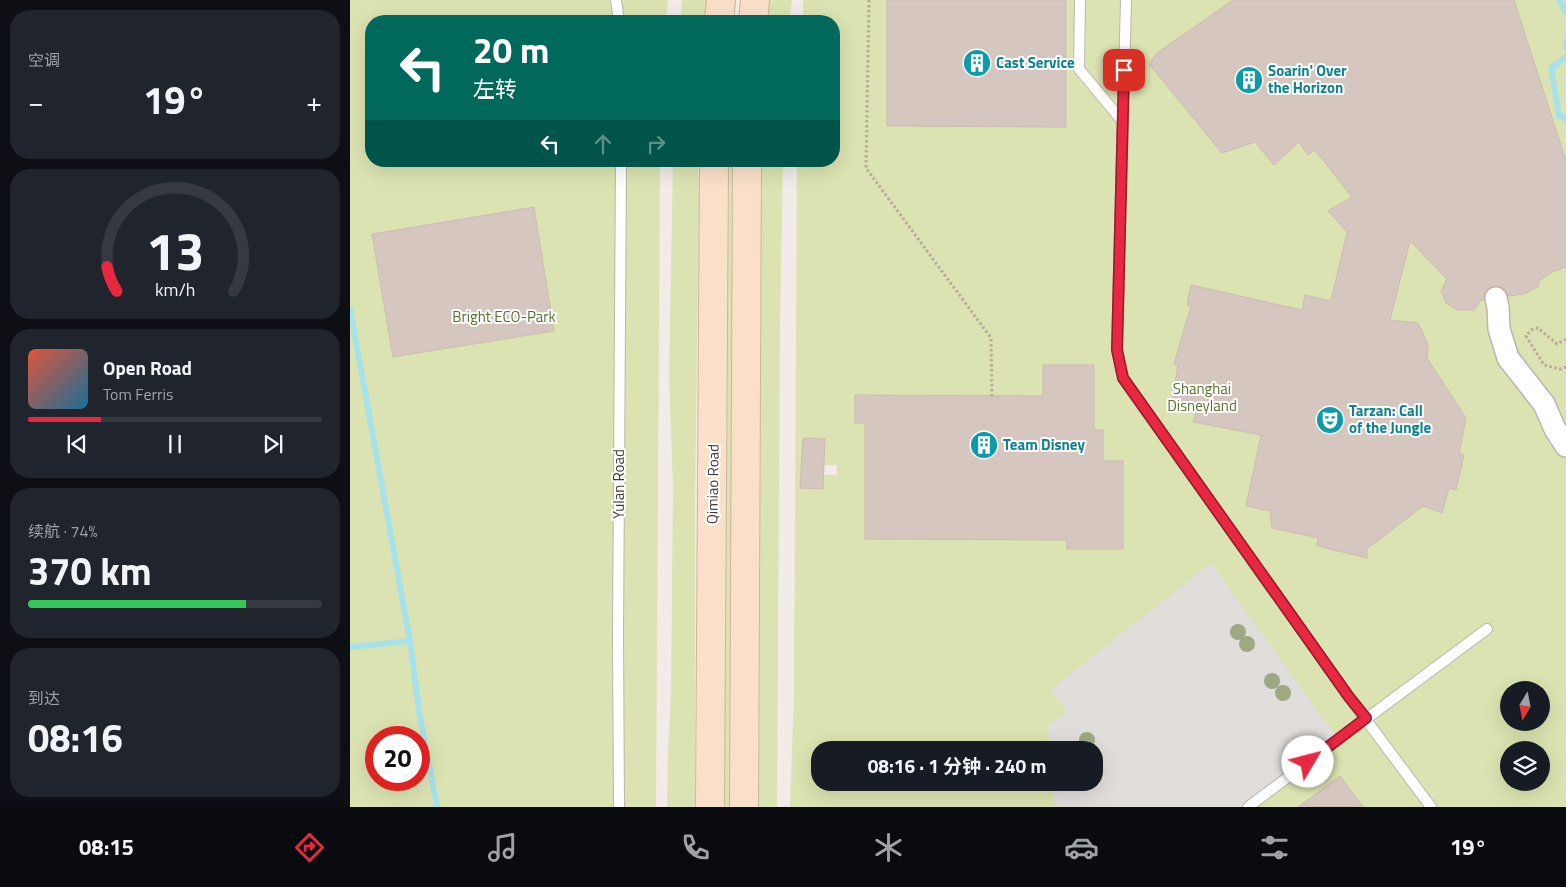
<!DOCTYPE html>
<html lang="zh">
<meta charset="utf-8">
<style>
body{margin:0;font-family:"Titillium Web","Noto Sans SC",sans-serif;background:#20242c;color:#f1f3f6;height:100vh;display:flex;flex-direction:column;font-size:19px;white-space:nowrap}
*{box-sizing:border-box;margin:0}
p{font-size:16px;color:#9ea1a6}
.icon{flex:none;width:28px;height:28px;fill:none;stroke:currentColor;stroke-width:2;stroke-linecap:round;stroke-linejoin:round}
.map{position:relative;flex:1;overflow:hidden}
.details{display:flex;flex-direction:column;gap:10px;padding:10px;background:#0d0f14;width:350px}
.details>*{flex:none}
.hud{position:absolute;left:15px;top:15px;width:475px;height:152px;border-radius:20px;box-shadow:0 5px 20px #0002;background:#00695c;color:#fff;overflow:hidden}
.needle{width:32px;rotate:190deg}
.tools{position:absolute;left:1150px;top:681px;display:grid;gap:10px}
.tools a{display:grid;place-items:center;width:50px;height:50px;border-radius:50%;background:#171b24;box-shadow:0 5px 20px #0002;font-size:25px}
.speed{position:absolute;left:15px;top:726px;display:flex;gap:10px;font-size:25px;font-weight:700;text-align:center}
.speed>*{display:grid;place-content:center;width:65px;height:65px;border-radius:50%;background:#171b24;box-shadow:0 5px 20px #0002;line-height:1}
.speed .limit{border:8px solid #d22;background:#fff;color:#111}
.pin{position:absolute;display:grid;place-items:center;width:42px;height:42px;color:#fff;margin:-21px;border-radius:10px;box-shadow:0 2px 8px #0006}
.me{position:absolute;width:55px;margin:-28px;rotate:53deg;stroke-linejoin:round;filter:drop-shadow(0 0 4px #0008)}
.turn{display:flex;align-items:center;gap:18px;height:105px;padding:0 25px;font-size:22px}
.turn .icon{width:65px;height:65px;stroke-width:2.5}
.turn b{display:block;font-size:35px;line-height:42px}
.lanes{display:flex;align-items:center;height:48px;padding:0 25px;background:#0003;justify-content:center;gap:25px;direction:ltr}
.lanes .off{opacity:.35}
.big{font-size:38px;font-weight:700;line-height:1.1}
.details .card{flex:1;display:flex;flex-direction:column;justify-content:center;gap:8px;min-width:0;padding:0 18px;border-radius:20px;background:#20242c}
.details .dial{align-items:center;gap:0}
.dial svg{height:130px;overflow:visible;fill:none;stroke:#363941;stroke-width:7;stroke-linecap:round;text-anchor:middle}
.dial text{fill:#f1f3f6;stroke:none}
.song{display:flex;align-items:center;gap:15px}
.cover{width:60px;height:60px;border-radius:8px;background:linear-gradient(135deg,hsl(10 70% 55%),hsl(200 70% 35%))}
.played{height:5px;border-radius:2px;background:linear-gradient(90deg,#e82740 25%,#363941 25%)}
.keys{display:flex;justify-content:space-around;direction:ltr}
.heat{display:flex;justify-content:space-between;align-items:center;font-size:28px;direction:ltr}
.charge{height:8px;border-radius:4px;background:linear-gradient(90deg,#34c759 74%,#363941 0)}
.trip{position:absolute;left:461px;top:741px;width:292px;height:50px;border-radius:20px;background:#171b24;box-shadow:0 5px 20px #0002;font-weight:700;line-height:50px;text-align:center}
.tab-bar{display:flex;height:80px;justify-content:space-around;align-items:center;background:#090b0e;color:#9ea1a6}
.tab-bar .icon{width:35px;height:35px}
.tab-bar .selected{color:#e82740}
.tab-bar b{font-size:22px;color:#f1f3f6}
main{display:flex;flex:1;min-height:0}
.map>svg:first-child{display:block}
.green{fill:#dbe3b2;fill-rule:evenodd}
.parking{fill:#e0dddb}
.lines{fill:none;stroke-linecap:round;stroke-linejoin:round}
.stream{stroke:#a7e1ea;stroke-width:6}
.building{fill:#d5c7c0;stroke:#cdbab1}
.lane-casing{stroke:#bfb4ad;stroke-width:12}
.street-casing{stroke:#bfb4ad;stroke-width:24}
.secondary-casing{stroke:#d1b49c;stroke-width:30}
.path{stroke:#bda89c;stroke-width:3;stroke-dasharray:2.5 2.5;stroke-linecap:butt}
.lane{stroke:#fff;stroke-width:10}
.street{stroke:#fff;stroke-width:21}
.secondary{stroke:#fae0c8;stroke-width:28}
.tree{fill:#9ea881}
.route-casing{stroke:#97192a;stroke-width:12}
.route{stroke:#e82740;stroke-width:9}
.labels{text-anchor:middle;stroke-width:4;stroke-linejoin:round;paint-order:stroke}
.culture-label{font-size:15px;font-weight:bold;fill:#0d838f;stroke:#fff;text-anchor:start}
.park-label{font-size:15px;fill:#5a712e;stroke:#fff}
.street-label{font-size:15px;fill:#443b36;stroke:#fff}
</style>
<main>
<section class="details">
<div class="card"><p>空调</p>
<div class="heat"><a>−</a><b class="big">19°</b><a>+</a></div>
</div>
<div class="card dial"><svg viewBox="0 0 100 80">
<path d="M14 69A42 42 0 1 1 86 69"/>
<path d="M14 69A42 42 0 0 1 8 54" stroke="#e82740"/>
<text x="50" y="56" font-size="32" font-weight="700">13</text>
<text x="50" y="72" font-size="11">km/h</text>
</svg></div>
<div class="card">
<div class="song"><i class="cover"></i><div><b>Open Road</b><p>Tom Ferris</p></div></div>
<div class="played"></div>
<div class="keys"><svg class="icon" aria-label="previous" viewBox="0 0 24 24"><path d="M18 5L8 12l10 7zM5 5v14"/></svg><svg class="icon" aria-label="pause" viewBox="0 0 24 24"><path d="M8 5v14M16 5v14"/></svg><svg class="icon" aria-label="next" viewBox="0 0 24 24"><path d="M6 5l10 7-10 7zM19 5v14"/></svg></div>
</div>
<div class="card"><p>续航 · 74%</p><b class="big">370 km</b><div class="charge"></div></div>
<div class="card"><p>到达</p><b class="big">08:16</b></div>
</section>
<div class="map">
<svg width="1216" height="807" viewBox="0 0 1216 807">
<rect width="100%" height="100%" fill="#f2ebe7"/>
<!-- green -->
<g class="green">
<path d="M0 0H318L316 21H21V161H310L306 807H0ZM26 738H69V780H26Z"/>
<polygon points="332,0 357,0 354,21 330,21"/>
<polygon points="417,0 442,0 439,21 414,21"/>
<path d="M453 0H1216V807H440L444 693 447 161H484V21H453ZM453 438 475 439 474 465H487V475H473ZM1159 690H1191V722H1159ZM470 750H745V782H470ZM1159 750H1191V782H1159Z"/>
<polygon points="323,161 348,161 349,199 345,497 345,807 317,807 318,754 321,695 323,487 319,377"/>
<polygon points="373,161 384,161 382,807 369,807"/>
<polygon points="410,161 433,161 430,324 427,807 403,807"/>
</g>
<!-- parking -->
<polygon class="parking" points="861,563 988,739 898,807 708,807 704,802 702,783 745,782 745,750 700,750 698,726 717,710 700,690"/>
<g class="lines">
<!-- stream -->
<g class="stream">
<polyline points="1209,0 1216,13"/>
<polyline points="1216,41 1216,47"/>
<polyline points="1216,57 1201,68 1209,116 1216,119"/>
<polyline points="0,309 60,641"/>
<polyline points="0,647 60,641 69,711 87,807"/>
</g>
</g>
<!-- building -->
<g class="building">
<polygon points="537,0 716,0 716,127 537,126"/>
<polygon points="883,0 1164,0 1216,161 1216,267 1200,273 1189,281 1188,287 1174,294 1158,296 1155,289 1149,286 1143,286 1137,289 1134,295 1134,300 1130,301 1124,310 1108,310 1096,303 1091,291 1097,279 1060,241 1040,320 1068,323 1078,344 1077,358 1116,418 1109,454 1114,455 1106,490 1099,488 1092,513 1073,506 1017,549 1017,558 967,546 968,538 922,528 920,511 896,506 911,435 843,422 848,406 822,400 828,365 824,364 841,306 837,305 841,285 952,310 955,295 981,301 997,232 978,211 1002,197 965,150 958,155 949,142 924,165 905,142 872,153 799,64 807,53"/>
<polygon points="184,207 204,331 43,357 22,234"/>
<polygon points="693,365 744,365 744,430 753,430 753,461 773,461 773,549 717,549 717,540 515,539 515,423 505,423 505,395 693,396"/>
<polygon points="453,438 475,439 473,489 450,488"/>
<polygon points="990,776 1013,807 948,807 978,785"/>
</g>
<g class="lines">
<defs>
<g id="lane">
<polyline points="266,0 269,21"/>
<polyline points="730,0 729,69 773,122"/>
<polyline points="776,0 767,350 773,378 999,697 1081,807"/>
<polyline points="269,807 268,635 271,161"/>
<polyline points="898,807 1137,629"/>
</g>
<polyline id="street" points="1146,298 1148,307 1149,329 1158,358 1194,404 1205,429 1216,446"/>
<g id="secondary">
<polyline points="369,21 371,0"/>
<polyline points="403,21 405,0"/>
<polyline points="360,807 364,161"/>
<polyline points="394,807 397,161"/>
</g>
</defs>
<!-- lane casing -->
<use href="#lane" class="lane-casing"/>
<!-- street casing -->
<use href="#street" class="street-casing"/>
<!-- secondary casing -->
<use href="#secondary" class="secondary-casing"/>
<!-- path -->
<g class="path">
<polyline points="519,0 516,168 641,338 642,396"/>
<polyline points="1216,339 1207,344 1188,328 1181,330 1176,336 1194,365 1210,369 1216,367"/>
</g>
<!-- lane -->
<use href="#lane" class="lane"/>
<!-- street -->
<use href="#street" class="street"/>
<!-- secondary -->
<use href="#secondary" class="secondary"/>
</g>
<!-- trees -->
<g class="tree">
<circle cx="888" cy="632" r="8"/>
<circle cx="897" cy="644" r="8"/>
<circle cx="922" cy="681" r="8"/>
<circle cx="933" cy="693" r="8"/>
<circle cx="737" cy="740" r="8"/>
</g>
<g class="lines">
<defs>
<polyline id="route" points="774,70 767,350 773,378 999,697 1016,718 958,762"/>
</defs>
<!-- route casing -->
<use href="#route" class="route-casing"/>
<!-- route -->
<use href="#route" class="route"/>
</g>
<!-- icons -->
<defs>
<symbol id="building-disc" viewBox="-11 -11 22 22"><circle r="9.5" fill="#0f9aa8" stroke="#fff"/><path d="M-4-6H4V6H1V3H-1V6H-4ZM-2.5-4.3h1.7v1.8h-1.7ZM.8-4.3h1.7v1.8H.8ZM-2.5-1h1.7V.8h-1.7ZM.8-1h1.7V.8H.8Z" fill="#fff"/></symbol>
<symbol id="theatre-disc" viewBox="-11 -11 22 22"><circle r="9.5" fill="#0f9aa8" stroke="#fff"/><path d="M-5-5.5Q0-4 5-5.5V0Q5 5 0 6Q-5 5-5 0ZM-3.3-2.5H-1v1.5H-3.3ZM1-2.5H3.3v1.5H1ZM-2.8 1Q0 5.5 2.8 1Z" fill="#fff"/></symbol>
</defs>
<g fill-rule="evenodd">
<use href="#building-disc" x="611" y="47" width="32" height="32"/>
<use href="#building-disc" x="883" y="64" width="32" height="32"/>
<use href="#theatre-disc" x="964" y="404" width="32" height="32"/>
<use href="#building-disc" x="618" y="429" width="32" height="32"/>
</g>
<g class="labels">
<!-- culture labels -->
<g class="culture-label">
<text x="646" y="68">Cast Service</text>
<text x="918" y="76">Soarin' Over<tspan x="918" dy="17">the Horizon</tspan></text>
<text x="999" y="416">Tarzan: Call<tspan x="999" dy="17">of the Jungle</tspan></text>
<text x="653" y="450">Team Disney</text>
</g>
<!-- park labels -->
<g class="park-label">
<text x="154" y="322">Bright ECO-Park</text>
<text x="852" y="394">Shanghai<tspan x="852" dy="17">Disneyland</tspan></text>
</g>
<!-- street labels -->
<g class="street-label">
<text transform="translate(269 484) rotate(-90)" y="5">Yulan Road</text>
<text transform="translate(363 484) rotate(-89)" y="5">Qimiao Road</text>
</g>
</g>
</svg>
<div class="tools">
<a><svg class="needle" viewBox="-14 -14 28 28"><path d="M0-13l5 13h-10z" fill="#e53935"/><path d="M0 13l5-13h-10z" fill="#9ea1a6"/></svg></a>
<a><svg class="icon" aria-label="layers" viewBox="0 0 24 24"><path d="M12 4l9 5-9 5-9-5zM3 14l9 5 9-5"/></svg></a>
</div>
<div class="speed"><div class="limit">20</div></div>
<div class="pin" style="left:774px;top:70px;background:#d93025"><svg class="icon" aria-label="arrive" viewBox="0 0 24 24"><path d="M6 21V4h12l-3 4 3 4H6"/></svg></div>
<svg class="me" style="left:958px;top:762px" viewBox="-20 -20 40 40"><circle r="19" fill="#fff"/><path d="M0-13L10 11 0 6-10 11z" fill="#e82740"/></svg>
<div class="trip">08:16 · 1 分钟 · 240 m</div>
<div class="hud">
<div class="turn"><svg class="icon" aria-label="left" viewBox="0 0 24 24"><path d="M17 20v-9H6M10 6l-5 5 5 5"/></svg><div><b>20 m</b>左转</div></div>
<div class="lanes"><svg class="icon" aria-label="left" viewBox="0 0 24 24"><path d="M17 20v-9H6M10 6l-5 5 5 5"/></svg><svg class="icon off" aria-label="ahead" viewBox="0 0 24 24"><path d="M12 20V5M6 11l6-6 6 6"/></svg><svg class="icon off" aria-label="right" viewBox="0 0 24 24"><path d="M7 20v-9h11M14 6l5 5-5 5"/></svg></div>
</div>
</div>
</main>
<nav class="tab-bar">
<b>08:15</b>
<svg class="icon selected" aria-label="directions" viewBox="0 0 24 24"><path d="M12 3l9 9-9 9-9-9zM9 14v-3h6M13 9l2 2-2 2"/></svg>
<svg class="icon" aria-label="music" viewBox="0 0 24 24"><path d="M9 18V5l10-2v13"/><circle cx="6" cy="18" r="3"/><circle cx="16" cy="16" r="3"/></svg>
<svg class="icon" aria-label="phone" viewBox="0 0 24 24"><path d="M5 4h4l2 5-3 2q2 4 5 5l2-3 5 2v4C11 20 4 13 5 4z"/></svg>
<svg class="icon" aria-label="climate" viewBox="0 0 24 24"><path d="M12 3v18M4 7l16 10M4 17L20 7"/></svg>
<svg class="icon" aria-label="car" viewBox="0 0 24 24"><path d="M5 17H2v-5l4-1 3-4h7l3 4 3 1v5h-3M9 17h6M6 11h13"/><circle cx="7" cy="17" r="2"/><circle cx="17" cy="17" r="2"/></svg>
<svg class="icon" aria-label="filters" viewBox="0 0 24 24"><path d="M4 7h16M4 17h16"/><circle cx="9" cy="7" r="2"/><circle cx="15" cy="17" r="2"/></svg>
<b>19°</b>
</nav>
